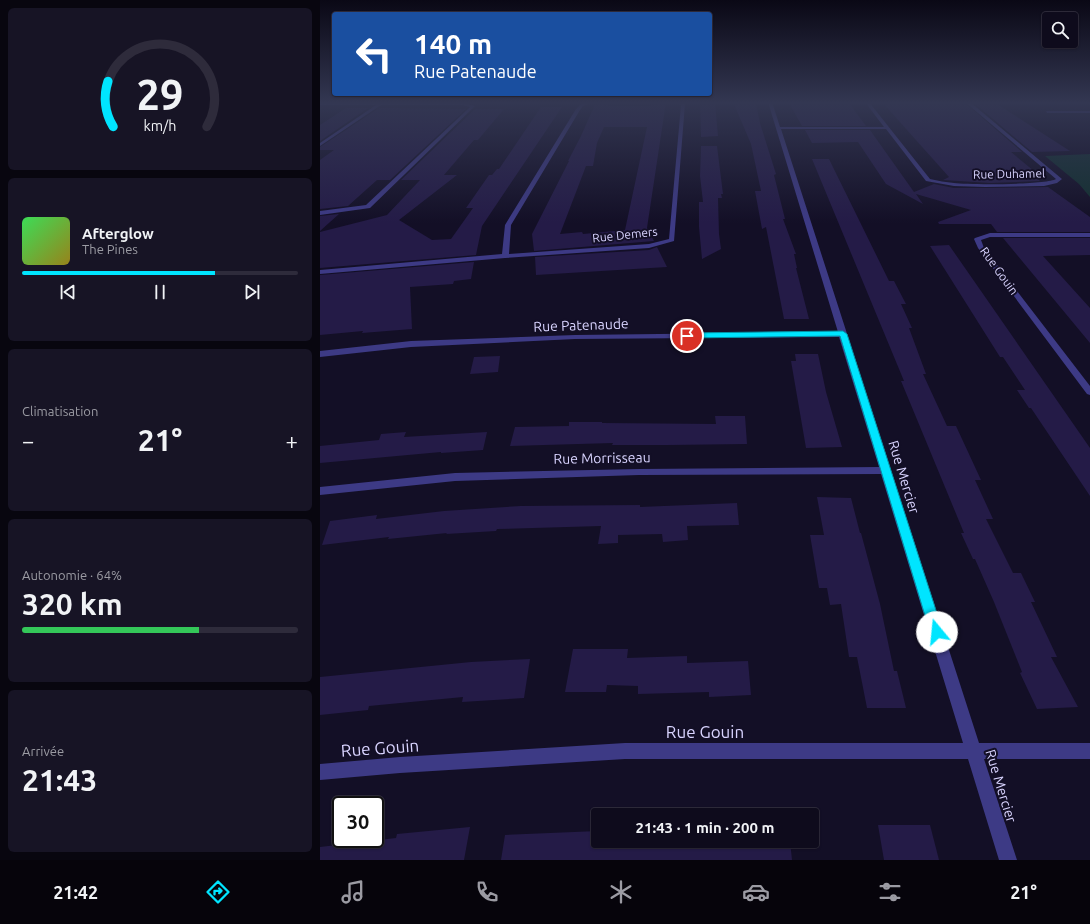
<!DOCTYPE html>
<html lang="fr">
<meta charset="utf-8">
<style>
body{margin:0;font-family:Ubuntu,sans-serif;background:#171425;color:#f1f3f6;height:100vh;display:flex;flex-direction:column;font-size:15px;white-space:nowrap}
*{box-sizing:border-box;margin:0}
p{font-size:13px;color:#9b9ba3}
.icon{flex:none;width:22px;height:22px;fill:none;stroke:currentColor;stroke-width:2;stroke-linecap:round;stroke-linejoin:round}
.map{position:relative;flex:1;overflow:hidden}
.details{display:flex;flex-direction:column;gap:8px;padding:8px;background:#08060f;width:320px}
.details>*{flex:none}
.guide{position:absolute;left:12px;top:12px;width:380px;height:84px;border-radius:4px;box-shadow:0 1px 3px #0004,0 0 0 1px #2e2b3b;background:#1a4fa0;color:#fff;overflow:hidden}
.tools{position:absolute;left:722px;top:12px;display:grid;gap:8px}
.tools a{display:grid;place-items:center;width:36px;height:36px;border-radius:4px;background:#0e0b1c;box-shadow:0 1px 3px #0004,0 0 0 1px #2e2b3b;font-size:20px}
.speed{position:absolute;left:12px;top:796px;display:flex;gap:8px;font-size:20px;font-weight:700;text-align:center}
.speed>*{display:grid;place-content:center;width:52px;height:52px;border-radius:50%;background:#0e0b1c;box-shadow:0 1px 3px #0004,0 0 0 1px #2e2b3b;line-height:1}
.speed .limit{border:2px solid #111;border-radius:6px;background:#fff;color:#111}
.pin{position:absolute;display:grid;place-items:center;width:34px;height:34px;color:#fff;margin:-17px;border:2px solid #fff;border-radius:50%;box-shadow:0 1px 4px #0007}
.me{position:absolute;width:44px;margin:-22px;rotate:343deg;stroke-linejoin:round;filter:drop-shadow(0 0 3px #0008)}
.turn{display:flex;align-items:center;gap:14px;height:84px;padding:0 16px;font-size:18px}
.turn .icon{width:52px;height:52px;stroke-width:2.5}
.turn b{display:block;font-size:28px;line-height:34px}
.big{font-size:30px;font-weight:700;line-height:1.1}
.details .card{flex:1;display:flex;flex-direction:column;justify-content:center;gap:6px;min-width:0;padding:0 14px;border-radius:6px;background:#171425}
.details .dial{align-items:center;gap:0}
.dial svg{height:104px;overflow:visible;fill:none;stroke:#2e2b3b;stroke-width:7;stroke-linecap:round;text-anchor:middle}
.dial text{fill:#f1f3f6;stroke:none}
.song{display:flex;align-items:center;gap:12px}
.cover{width:48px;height:48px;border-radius:6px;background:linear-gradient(135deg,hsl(130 70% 55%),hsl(50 70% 35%))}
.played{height:4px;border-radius:2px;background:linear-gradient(90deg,#00e5ff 70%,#2e2b3b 70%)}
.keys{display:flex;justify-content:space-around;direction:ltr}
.heat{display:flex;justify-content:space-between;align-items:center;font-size:22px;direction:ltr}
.charge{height:6px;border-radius:3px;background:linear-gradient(90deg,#34c759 64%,#2e2b3b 0)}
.trip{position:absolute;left:271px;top:808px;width:228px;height:40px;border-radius:4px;background:#0e0b1c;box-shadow:0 1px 3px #0004,0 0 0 1px #2e2b3b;font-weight:700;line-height:40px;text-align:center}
.tabs{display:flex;height:64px;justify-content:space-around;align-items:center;background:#06040b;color:#9b9ba3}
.tabs .icon{width:28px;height:28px}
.tabs .on{color:#00e5ff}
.tabs b{font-size:18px;color:#f1f3f6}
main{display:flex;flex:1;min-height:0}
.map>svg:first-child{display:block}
.green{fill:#12302f}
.building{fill:#241b47;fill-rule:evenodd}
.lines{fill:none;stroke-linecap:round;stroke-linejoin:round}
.service{fill:#3d3a85;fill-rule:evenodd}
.minor{fill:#3d3a85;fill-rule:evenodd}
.route{fill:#00e5ff;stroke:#0095a6}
.labels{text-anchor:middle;stroke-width:4;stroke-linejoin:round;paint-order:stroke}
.far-street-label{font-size:12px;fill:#d9d4ff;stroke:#130f26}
.street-label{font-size:14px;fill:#d9d4ff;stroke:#130f26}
.near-street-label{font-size:17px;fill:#d9d4ff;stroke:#130f26}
</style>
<main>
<section class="details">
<div class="card dial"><svg viewBox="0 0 100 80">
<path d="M14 69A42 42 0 1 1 86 69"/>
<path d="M14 69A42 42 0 0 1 10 34" stroke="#00e5ff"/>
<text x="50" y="56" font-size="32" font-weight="700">29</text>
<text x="50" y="72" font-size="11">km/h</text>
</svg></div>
<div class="card">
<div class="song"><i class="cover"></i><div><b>Afterglow</b><p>The Pines</p></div></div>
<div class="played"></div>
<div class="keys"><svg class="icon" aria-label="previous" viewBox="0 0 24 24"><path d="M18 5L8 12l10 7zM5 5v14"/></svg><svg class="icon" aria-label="pause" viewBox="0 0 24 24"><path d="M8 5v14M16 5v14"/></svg><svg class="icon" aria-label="next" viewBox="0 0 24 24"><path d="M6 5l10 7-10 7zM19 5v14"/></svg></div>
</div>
<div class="card"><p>Climatisation</p>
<div class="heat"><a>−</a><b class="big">21°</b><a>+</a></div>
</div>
<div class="card"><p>Autonomie · 64%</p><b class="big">320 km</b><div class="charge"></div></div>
<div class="card"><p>Arrivée</p><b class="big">21:43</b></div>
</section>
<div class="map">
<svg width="770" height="860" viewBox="0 0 770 860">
<rect width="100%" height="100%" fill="#130f26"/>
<!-- green -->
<polygon class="green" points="770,154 770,197 759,184 725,156"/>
<!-- building -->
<g class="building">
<path d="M276 102H289L288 106H331L332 102H346L327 228 334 241 214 251 212 234 249 161H248L261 136ZM284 127H327L305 230 263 234 262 232 240 234 266 166H273L277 143Z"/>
<polygon points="380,102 395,102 398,136 381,137"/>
<polygon points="562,102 644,102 702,152 691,152 720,176 715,176 720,181 670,183 623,180 629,177"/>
<polygon points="653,102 674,102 750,151 712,152"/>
<polygon points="469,103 529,103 546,126 482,126"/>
<polygon points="414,104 436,104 440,123 456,174 454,175 465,219 463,219 476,254 474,254 477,268 476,268 489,319 464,319 446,227 442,229 435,191 441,191 431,144"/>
<polygon points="221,107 242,107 162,226 156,255 0,268 0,232 67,215 100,180 81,180 155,109 184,109 158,140 154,140 124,175 137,175 79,220 112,240 131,239 153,208 146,208 169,175 172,175 177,169 179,169"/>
<polygon points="26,108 48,108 0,141 0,125"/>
<polygon points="59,108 146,109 70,180 57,180 28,206 0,209 0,160 14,150 0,150 0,147"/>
<polygon points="485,130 550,130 594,192 614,184 634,188 665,188 728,187 770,217 770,232 677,232 671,224 619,224 618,222 651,210 596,194 603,204 566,184 538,142 492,143"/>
<polygon points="381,146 397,146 403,194 401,194 402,198 398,198 399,234 401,249 382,259 379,227 379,202 383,202 380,176"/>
<polygon points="492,159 509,159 569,281 574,281 586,304 581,304 592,328 589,328 606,374 603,374 627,426 636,426 661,480 655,480 673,519 666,519 693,573 701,573 715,602 711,602 737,657 731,657 758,707 717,709 700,673 702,672 674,602 655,559 653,559 641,533 644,533 591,405 581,381 584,381"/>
<polygon points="19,214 0,231 0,216"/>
<polygon points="683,238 770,238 770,255 723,256 770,308 770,343"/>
<polygon points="629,245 770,448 770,496 711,408 709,408 697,390 705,390 683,357 680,357 610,246"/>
<polygon points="337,247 347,267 216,275 215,257 329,250"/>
<polygon points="154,262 151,279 134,281 133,284 90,287 92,329 42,333 43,331 0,335 0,275"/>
<polygon points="475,354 498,354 506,392 522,447 486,448 471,361 476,361"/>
<polygon points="180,356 178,372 150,374 154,357"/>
<polygon points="395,416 425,416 427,444 348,445 292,445 293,443 190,446 195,427 249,426 249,422 282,422 282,423 396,424"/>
<polygon points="86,432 84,437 167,432 163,450 121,453 121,452 0,463 0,446 59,440 61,434"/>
<polygon points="497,497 531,498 540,533 541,533 560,604 574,671 577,671 586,708 547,708 537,657 529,657 521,604 510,605 507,588 499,588 490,535 504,535"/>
<polygon points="417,503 419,525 367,526 368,540 343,542 342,534 298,535 298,543 278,544 281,526 177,529 176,531 126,534 127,533 68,539 69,537 2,545 10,521 57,515 56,519 124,511 201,506 320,505 320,507"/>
<polygon points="253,649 308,649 307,658 367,656 367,663 428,661 431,695 389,697 389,692 318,694 318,686 287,685 286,692 245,692"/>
<polygon points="210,659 204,698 142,702 143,697 49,706 48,710 0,715 0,677 151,662"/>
<polygon points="558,825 610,825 619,860 564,860"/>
<polygon points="150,827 144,860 0,860 0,847 76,838 77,834"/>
<polygon points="278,831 278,841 470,841 472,860 181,860 185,835"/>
</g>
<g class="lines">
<!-- service -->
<polygon class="service" points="726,111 770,111 770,113 727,113"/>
<!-- minor -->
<g class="minor">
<polygon points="266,102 273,102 263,106 260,110 191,225 189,254 329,244 349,239 361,105 350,102 365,104 354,241 329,248 185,258 0,274 0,270 182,254 185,225 256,109 261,104"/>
<path d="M448 102H452L460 127H564L545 102H549L610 179C618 181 626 182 634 183 649 185 726 185 736 179L645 102H650L742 179 737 183 724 186 665 187 634 186 606 181 566 129H461L659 743H770V759H664L697 860H679L648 759H305L80 773 0 780V764L80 757 305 743H643L561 474 319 475 135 481 0 495V487L135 473 319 469 559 467 519 337 255 339 91 347 0 357V351L91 341 255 335 518 332Z"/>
<polygon points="0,103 143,103 155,106 50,208 0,215 0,211 46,205 150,107 143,105 61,105 0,146 0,143 56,105 0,105"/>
<polygon points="670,233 770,233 770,237 670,237 661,240 664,248 770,386 770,395 767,394 658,248 654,239 655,238"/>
</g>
</g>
<!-- sky -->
<linearGradient id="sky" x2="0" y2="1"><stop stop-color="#0a0815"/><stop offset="0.46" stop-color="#333752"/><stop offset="1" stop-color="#333752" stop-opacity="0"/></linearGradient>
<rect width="770" height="223" fill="url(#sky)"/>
<!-- route -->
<polygon class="route" points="523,331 527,334 623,632 621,636 617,637 612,636 610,632 520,336 367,338 363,336 367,333"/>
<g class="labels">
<!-- far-street labels -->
<g class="far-street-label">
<text transform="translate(689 174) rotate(-1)" y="4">Rue Duhamel</text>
<text transform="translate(305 235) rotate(-6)" y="4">Rue Demers</text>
<text transform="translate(679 271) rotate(54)" y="4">Rue Gouin</text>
</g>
<!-- street labels -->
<g class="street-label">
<text transform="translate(261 325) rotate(-2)" y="5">Rue Patenaude</text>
<text transform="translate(282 458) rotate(-1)" y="5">Rue Morrisseau</text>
<text transform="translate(584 477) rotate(73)" y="5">Rue Mercier</text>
<text transform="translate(681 786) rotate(73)" y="5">Rue Mercier</text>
</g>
<!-- near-street labels -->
<g class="near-street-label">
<text x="385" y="738">Rue Gouin</text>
<text transform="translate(60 748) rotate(-4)" y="6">Rue Gouin</text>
</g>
</g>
</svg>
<div class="tools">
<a><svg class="icon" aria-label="search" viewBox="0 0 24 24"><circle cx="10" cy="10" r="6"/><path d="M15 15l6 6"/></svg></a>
</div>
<div class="speed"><div class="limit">30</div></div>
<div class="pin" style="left:367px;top:336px;background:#d93025"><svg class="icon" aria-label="arrive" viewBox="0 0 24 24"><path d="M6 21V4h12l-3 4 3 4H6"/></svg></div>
<svg class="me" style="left:617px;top:632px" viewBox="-20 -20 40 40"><circle r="19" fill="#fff"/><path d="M0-13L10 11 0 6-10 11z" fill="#00e5ff"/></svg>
<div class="trip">21:43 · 1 min · 200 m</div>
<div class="guide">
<div class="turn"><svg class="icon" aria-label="left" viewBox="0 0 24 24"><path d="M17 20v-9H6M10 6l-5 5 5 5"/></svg><div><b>140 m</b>Rue Patenaude</div></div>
</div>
</div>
</main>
<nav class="tabs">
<b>21:42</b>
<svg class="icon on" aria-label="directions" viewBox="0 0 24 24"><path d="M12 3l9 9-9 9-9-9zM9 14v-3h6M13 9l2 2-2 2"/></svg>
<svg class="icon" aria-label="music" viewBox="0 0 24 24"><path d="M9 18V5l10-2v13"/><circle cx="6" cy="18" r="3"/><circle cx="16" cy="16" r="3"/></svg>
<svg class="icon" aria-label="phone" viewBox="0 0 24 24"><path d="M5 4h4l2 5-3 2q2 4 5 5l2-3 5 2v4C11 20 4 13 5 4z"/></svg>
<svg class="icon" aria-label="climate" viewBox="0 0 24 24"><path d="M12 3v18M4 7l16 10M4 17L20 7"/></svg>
<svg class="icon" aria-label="car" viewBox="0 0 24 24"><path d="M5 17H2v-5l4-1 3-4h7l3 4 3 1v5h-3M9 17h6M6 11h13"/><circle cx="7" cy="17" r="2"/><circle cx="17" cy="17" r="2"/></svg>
<svg class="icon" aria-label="filters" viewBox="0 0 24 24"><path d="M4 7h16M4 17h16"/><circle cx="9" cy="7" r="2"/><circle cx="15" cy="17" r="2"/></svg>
<b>21°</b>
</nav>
